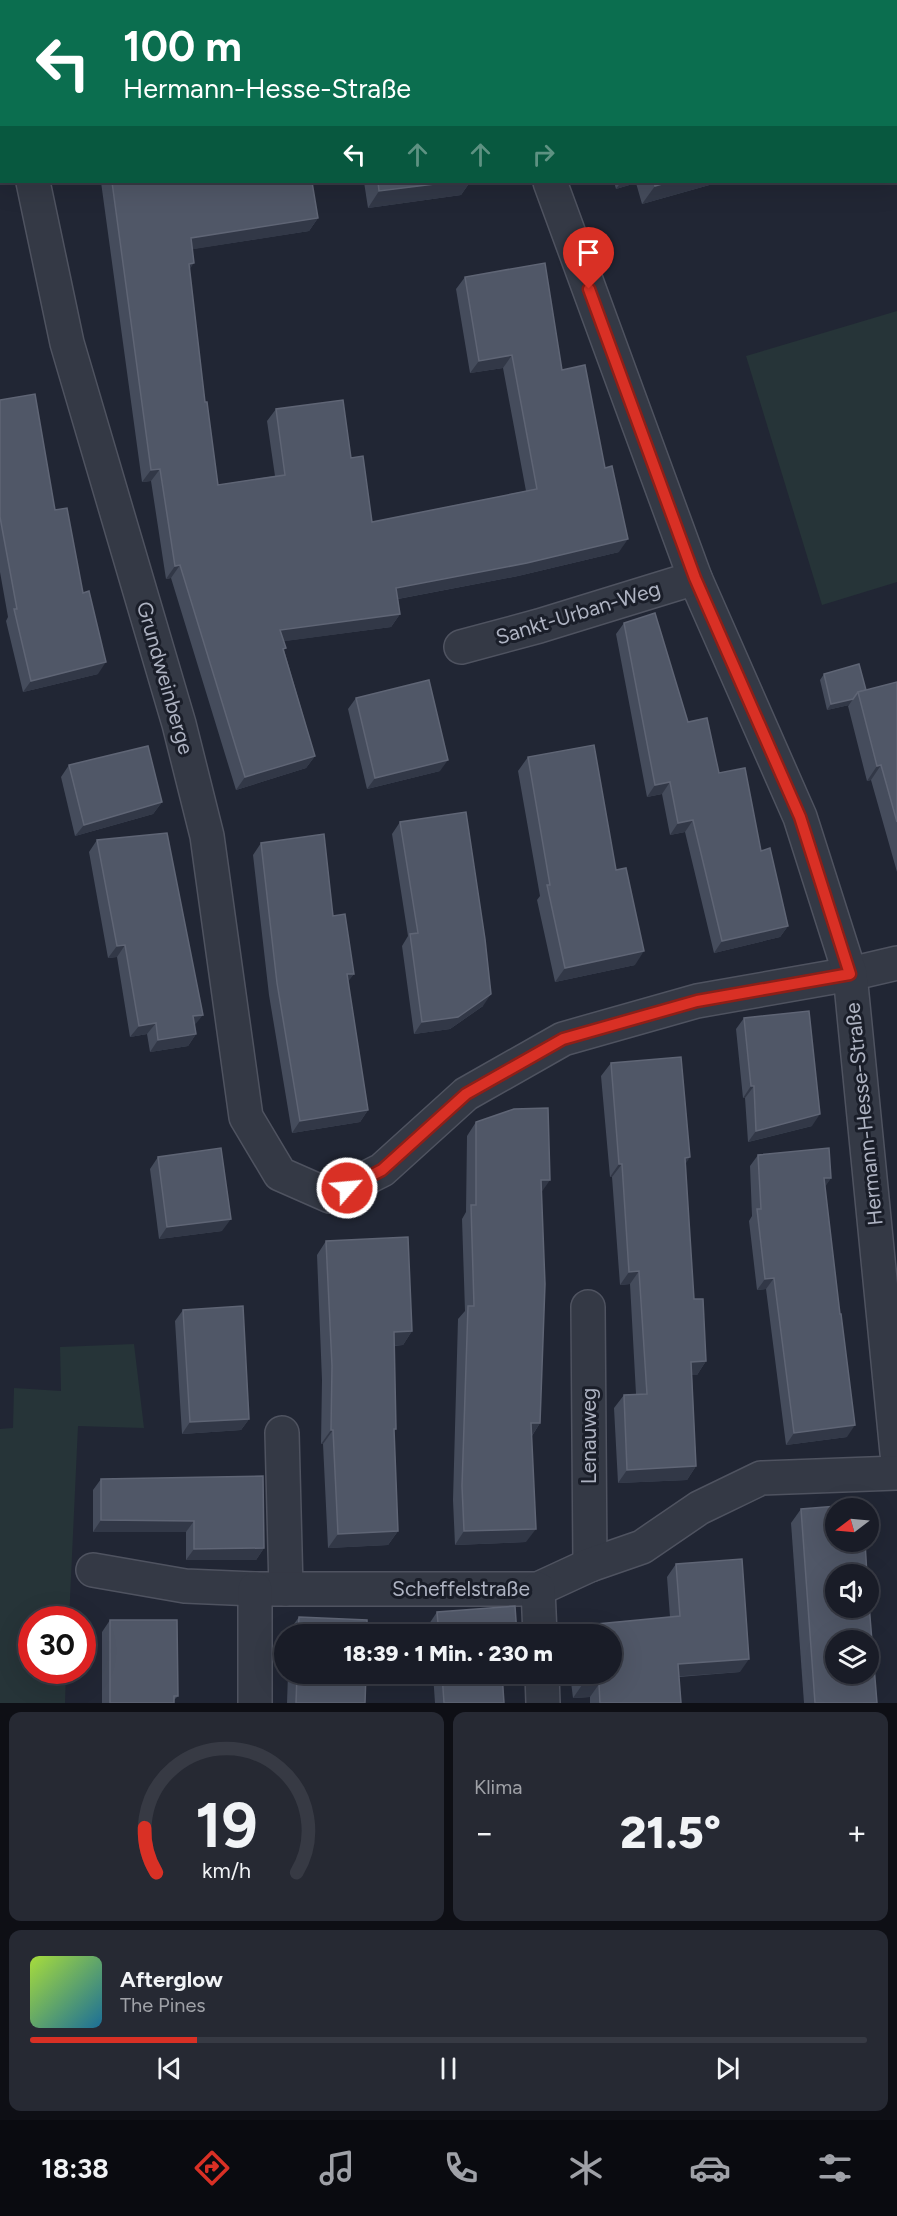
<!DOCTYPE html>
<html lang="de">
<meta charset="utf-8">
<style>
body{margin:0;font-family:Figtree,sans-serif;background:#262933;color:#f1f3f6;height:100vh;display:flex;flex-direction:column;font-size:22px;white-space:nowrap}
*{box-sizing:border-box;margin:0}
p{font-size:20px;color:#9fa1a7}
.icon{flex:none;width:33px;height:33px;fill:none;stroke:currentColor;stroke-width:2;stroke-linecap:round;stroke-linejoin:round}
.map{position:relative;height:1703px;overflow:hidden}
.drawer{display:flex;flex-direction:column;gap:9px;padding:9px;background:#0e0f15;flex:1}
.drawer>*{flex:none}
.banner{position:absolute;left:0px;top:0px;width:897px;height:183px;box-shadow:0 6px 24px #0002,0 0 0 2px #373a44;background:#0b6e4f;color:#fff;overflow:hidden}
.needle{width:39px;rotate:254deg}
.tools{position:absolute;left:825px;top:1498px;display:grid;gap:12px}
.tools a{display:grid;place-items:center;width:54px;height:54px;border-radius:50%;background:#191c27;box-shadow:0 6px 24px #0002,0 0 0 2px #373a44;font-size:30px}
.speed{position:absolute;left:18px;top:1606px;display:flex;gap:12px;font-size:30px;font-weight:700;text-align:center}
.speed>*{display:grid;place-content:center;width:78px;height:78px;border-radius:50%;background:#191c27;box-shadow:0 6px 24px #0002,0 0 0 2px #373a44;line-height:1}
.speed .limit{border:9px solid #d22;background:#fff;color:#111}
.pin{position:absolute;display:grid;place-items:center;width:51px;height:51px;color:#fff;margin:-62px -26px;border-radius:50% 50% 50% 0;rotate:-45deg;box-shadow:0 0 6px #0007}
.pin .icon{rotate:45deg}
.me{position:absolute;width:66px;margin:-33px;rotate:63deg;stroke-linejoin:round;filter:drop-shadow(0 0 4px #0008)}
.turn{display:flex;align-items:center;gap:21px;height:126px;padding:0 24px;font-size:27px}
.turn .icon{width:78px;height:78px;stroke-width:2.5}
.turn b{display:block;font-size:42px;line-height:51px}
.lanes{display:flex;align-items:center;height:57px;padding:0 24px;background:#0003;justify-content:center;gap:30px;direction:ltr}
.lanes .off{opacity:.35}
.big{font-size:45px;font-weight:800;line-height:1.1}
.drawer .widget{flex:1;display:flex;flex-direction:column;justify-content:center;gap:9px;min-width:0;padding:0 21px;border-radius:12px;background:#262933}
.drawer .dial{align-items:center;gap:0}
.dial svg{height:156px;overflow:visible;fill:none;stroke:#373a44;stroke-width:7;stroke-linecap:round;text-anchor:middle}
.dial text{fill:#f1f3f6;stroke:none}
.song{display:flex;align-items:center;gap:18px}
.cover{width:72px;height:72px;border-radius:9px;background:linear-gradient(135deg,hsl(80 70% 55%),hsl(200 70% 35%))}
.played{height:6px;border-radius:3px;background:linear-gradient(90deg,#d93025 20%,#373a44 20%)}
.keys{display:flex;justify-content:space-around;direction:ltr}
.heat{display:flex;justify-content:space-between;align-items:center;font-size:33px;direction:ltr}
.drawer .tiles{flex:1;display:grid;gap:9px;grid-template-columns:1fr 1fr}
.widget:last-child{grid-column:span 2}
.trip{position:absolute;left:274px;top:1624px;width:348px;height:60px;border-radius:30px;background:#191c27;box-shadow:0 6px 24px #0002,0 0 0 2px #373a44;font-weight:800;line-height:60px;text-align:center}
.dock{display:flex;height:96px;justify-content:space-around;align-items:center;background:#0a0b10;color:#9fa1a7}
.dock .icon{width:42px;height:42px}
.dock .selected{color:#d93025}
.dock b{font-size:27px;color:#f1f3f6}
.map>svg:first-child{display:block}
.green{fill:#263438}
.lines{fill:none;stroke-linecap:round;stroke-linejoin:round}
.minor-casing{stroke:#4f5360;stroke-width:36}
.minor{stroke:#343945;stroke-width:33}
.wall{fill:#454c5c}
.shaded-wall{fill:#323847}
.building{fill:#505767;stroke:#5f6575;stroke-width:1.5;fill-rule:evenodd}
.route-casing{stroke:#8d1f18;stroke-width:15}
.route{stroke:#d93025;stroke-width:10}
.labels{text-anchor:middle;stroke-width:6;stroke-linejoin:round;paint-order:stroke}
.street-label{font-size:21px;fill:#aeb3c2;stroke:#1a1e29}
</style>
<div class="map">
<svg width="897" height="1703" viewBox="0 0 897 1703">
<rect width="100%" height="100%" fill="#212634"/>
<!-- green -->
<g class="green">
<polygon points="897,311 897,582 822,605 746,356"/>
<polygon points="134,1344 144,1428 78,1426 69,1620 32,1620 32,1671 66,1671 65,1703 0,1703 0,1429 13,1428 14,1388 61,1391 60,1347"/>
</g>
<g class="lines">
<defs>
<g id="minor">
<polyline points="481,0 481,2"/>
<polyline points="237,2 241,0"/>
<polyline points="33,182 67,343 179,724 207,836 246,1117 280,1174 330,1196 382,1170 466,1094 563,1039 697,1001 850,974 897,963"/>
<polyline points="550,182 695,578 800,817 850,974 897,1453"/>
<polyline points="461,647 539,626 695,578"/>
<polyline points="588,1307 590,1565"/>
<polyline points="282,1433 286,1589"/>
<polyline points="93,1570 185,1586 255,1589 538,1589 590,1565 642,1547 699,1508 761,1478 897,1473"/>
<polyline points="538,1589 540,1635"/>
<polyline points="542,1674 543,1703"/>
<polyline points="255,1703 255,1589"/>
</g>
</defs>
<!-- minor casing -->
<use href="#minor" class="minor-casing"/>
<!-- minor -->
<use href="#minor" class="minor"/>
</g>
<!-- wall -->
<g class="wall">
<rect x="17" y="0" width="98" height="2"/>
<polygon points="332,0 422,0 422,2 331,2"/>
<polygon points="561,0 652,0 653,2 561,2"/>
<polygon points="101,182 312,182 318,218 309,231 192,249 189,270 205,402 218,485 275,476 267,421 276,409 351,458 372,522 526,491 503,368 470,373 456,289 465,277 562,370 619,552 518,576 398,599 400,614 391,627 284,641 284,650 315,756 306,768 236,790 171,578 166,579 151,481 142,482"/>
<polygon points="364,182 470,182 461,195 368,208"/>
<polygon points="614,182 720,182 642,204 636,183 616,189"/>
<polygon points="0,400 55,510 98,674 23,692 6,621 8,617 0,572"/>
<polygon points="624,623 688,722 719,773 761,851 788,926 780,937 714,953 685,832 670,835 662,794 647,797 616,634"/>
<polygon points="824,674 866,690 897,682 897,872 871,780 867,781 848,706 849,705 827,710 820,680"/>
<polygon points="356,698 440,771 367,789 348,709"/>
<polygon points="528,757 616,870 635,965 555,982 537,900 540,896 518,771"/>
<polygon points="69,765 162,802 153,814 75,836 61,777"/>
<polygon points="400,822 483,1006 450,1029 414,1034 402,946 408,936 392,834"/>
<polygon points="97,840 195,1026 196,1034 188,1046 150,1052 147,1034 130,1037 117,957 108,958 89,852"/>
<polygon points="261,843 333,916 354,974 348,981 368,1110 360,1122 292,1133 269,995 253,855"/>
<polygon points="744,1018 812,1126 748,1142 745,1098 743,1098 736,1029"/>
<polygon points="611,1063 685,1165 694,1299 706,1361 697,1375 692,1375 696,1466 687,1480 618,1483 614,1408 624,1395 636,1394 630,1284 620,1285 612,1177 610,1177 601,1076"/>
<polygon points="476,1122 542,1193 540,1423 532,1436 526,1542 455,1545 453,1500 458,1319 465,1311 462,1219 466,1212 467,1136"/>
<polygon points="758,1155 831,1178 825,1186 847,1437 786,1445 766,1289 757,1290 749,1221 752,1216 750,1166"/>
<polygon points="158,1157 222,1231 159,1239 150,1169"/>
<polygon points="326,1241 412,1331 403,1345 394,1346 396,1429 394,1431 398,1531 388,1545 328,1548 323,1444 321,1444 322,1380 317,1255"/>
<polygon points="183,1310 249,1419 241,1430 182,1434 175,1321"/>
<polygon points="101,1479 264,1548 256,1560 186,1560 186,1532 93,1532 93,1490"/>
<polygon points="801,1509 877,1703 804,1703 791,1523"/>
<polygon points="676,1564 740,1672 679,1677 681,1703 590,1703 590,1697 573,1698 570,1674 612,1674 612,1635 569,1635 576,1626 670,1617 667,1577"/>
<polygon points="437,1612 517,1635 430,1635 429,1624"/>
<polygon points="299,1617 367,1635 289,1635 289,1631"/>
<polygon points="110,1620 178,1696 174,1700 174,1703 102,1703 102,1632"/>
<polygon points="288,1674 366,1674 365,1703 287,1703"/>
<polygon points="433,1674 517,1674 512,1681 503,1682 504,1703 435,1703"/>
</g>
<!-- shaded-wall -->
<g class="shaded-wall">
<polygon points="451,182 470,182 461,195 368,208 379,191"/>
<polygon points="621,182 637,182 636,183 616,189"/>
<polygon points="669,182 720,182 642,204 655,186"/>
<polygon points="318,218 309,231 182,251 191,238"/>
<polygon points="194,263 185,276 189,264"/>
<polygon points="512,355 503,368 470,373 479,361"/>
<polygon points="160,469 151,481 142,482 151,470"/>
<polygon points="628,539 619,552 518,576 387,601 396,588"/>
<polygon points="180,565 171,578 166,579 175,566"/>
<polygon points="400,614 391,627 271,643 280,630"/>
<polygon points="106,662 98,674 23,692 31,681"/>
<polygon points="853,699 849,705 827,710 831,704"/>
<polygon points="315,756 306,768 236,790 245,777"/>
<polygon points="448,760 440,771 367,789 375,778"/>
<polygon points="881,765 871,780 867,781 877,766"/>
<polygon points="670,782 662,794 647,797 655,785"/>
<polygon points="162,802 153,814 75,836 84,825"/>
<polygon points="693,820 685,832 670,835 678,823"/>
<polygon points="788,926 780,937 714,953 722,941"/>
<polygon points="125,945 117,957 108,958 117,946"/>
<polygon points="644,951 635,965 555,982 565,968"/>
<polygon points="347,974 354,974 345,985"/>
<polygon points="491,994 483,1006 450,1029 414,1034 422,1022"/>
<polygon points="203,1015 194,1026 193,1016"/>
<polygon points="156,1023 147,1034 130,1037 139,1026"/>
<polygon points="196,1034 188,1046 150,1052 158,1040"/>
<polygon points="751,1086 754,1086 745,1098 743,1098"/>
<polygon points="368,1110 360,1122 292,1133 300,1121"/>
<polygon points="820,1114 812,1126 748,1142 756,1131"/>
<polygon points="690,1157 681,1171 685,1158"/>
<polygon points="619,1164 622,1164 612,1177 610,1177"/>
<polygon points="824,1178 831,1178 823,1190"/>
<polygon points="541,1180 550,1180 541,1193"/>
<polygon points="231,1219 222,1231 159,1239 167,1227"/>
<polygon points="639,1271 630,1284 620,1285 629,1272"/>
<polygon points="774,1278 766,1289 757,1290 765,1279"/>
<polygon points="412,1331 403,1345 384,1346 394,1332"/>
<polygon points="706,1361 697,1375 682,1375 691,1362"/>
<polygon points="249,1419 241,1430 182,1434 190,1422"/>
<polygon points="531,1423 540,1423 531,1437"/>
<polygon points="855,1425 847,1437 786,1445 794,1433"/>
<polygon points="331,1430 333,1430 323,1444 321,1444"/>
<polygon points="696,1466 687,1480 618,1483 627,1470"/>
<polygon points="101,1520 194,1521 186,1532 93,1532"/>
<polygon points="536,1529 526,1542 455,1545 464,1531"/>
<polygon points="398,1531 388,1545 328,1548 338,1534"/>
<polygon points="264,1548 256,1560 186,1560 194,1549"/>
<polygon points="749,1659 740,1672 669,1677 678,1664"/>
<polygon points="500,1674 517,1674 512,1681 494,1683"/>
<polygon points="599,1684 590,1697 573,1698 582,1685"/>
</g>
<!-- building -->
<g class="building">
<rect x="26" y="0" width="89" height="2"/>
<rect x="340" y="0" width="82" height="2"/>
<polygon points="579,0 652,0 653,2 579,2"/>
<polygon points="112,182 312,182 318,218 191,238 194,263 189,264 205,402 207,402 218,485 285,475 276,409 343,400 351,458 363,456 372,522 537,489 512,355 479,361 465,277 545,263 562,370 585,365 605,468 612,466 628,539 527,563 396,588 400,614 280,630 286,648 283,649 315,756 245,777 180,565 175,566 160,469 151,470"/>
<polygon points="378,182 451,182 379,191"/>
<polygon points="654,182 669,182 655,186"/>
<polygon points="35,394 55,510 67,508 83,593 89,591 106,662 31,681 14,609 17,609 0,517 0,400"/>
<polygon points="655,613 688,722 707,718 719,773 745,768 761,851 770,848 788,926 722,941 693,820 678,823 670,782 655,785 624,623"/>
<polygon points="859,664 866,690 858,692 853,699 831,704 824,674"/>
<polygon points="429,680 448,760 375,778 356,698"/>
<polygon points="897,682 897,822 881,765 877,766 858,692"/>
<polygon points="594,745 616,870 626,868 644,951 565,968 547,885 550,885 528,757"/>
<polygon points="148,746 162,802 84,825 69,765"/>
<polygon points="466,812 485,939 491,994 458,1017 422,1022 410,934 418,933 400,822"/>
<polygon points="167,833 203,1015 193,1016 196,1034 158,1040 156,1023 139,1026 125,945 117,946 97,840"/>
<polygon points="324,834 333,916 345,914 354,974 347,974 368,1110 300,1121 277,983 261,843"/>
<polygon points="809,1011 820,1114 756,1131 754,1086 751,1086 744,1018"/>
<polygon points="681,1057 690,1157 685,1158 694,1299 703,1299 706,1361 691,1362 696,1466 627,1470 624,1395 647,1394 639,1271 629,1272 622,1164 619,1164 611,1063"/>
<polygon points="548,1108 550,1180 541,1180 545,1284 540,1423 531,1423 536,1529 464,1531 462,1486 468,1306 474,1306 471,1205 476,1205 476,1122 514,1109"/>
<polygon points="221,1148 231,1219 167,1227 158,1157"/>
<polygon points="829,1148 831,1178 824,1178 840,1314 841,1314 855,1425 794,1433 774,1278 765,1279 757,1209 761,1209 758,1155"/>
<polygon points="408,1237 412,1331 394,1332 396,1429 394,1429 398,1531 338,1534 333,1430 331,1430 332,1366 326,1241"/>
<polygon points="243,1306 249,1419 190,1422 183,1310"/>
<polygon points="263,1476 264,1548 194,1549 194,1521 101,1520 101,1479"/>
<path d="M862 1504 863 1509H836V1542H865L867 1575H836V1608H868V1592L877 1703H815L801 1509ZM836 1641H868V1674H836Z"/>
<polygon points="742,1559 749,1659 678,1664 681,1703 600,1703 599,1684 582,1685 581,1674 612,1674 612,1635 577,1635 576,1626 680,1616 676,1564"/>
<polygon points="515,1606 517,1635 439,1635 437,1612"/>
<polygon points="299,1617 367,1620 367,1635 298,1635"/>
<polygon points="110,1620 177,1620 178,1696 174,1696 174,1703 110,1703"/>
<polygon points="297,1674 366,1674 365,1703 296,1703"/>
<polygon points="442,1674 502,1674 504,1703 444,1703"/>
</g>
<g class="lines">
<defs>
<polyline id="route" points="347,1188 382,1170 466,1094 563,1039 697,1001 850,974 800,817 695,578 589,289"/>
</defs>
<!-- route casing -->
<use href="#route" class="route-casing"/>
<!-- route -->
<use href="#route" class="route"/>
</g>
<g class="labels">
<!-- street labels -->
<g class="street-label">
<text transform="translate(578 613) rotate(-17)" y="7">Sankt-Urban-Weg</text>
<text transform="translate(165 678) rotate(74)" y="7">Grundweinberge</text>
<text transform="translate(864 1114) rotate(-96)" y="7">Hermann-Hesse-Straße</text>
<text transform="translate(589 1436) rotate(-90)" y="7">Lenauweg</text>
<text x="461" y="1596">Scheffelstraße</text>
</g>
</g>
</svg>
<div class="tools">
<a><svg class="needle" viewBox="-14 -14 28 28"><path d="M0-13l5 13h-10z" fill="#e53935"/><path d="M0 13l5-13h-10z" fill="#9fa1a7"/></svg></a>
<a><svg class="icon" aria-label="sound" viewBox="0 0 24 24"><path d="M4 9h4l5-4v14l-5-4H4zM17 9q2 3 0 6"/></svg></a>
<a><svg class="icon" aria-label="layers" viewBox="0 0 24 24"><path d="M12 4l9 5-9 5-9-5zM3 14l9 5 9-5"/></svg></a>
</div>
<div class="speed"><div class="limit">30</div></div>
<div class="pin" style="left:589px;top:289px;background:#d93025"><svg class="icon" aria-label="arrive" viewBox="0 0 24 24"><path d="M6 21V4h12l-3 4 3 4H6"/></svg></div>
<svg class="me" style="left:347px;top:1188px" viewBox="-20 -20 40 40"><circle r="17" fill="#d93025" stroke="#fff" stroke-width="3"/><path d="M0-11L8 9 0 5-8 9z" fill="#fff"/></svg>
<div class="trip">18:39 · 1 Min. · 230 m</div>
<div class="banner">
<div class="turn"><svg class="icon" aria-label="left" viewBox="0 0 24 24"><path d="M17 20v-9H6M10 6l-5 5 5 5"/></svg><div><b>100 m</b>Hermann-Hesse-Straße</div></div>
<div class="lanes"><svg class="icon" aria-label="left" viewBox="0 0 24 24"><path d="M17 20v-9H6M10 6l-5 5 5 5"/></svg><svg class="icon off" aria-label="ahead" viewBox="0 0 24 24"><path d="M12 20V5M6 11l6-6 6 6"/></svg><svg class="icon off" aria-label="ahead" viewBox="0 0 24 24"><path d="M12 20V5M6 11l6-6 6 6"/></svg><svg class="icon off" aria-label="right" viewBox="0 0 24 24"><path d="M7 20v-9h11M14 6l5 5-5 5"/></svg></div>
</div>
</div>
<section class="drawer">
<div class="tiles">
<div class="widget dial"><svg viewBox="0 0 100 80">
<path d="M14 69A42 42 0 1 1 86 69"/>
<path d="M14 69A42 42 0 0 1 8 46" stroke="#d93025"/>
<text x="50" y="56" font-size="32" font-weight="700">19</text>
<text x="50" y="72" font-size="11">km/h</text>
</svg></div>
<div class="widget"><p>Klima</p>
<div class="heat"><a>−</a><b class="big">21.5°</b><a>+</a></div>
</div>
<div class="widget">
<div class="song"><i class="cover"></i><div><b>Afterglow</b><p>The Pines</p></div></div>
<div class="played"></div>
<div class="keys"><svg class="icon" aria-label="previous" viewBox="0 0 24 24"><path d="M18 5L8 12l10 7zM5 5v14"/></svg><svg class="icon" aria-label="pause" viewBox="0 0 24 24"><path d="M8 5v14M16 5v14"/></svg><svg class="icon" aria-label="next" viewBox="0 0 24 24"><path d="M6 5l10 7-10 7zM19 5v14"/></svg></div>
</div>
</div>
</section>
<nav class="dock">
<b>18:38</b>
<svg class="icon selected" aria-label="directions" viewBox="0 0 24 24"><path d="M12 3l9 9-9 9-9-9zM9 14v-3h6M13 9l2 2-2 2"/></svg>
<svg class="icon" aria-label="music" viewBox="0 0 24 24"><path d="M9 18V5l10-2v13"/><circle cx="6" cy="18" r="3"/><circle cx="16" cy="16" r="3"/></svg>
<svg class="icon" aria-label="phone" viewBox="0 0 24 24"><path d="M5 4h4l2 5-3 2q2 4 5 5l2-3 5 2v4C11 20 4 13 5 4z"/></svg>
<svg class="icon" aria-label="climate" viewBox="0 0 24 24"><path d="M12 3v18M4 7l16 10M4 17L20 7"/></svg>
<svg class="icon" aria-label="car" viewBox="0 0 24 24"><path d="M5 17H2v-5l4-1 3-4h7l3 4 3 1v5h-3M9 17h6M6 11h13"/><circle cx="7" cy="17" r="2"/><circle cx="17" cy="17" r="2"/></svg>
<svg class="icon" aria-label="filters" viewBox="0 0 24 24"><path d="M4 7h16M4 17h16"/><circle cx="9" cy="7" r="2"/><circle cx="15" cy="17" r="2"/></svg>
</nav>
